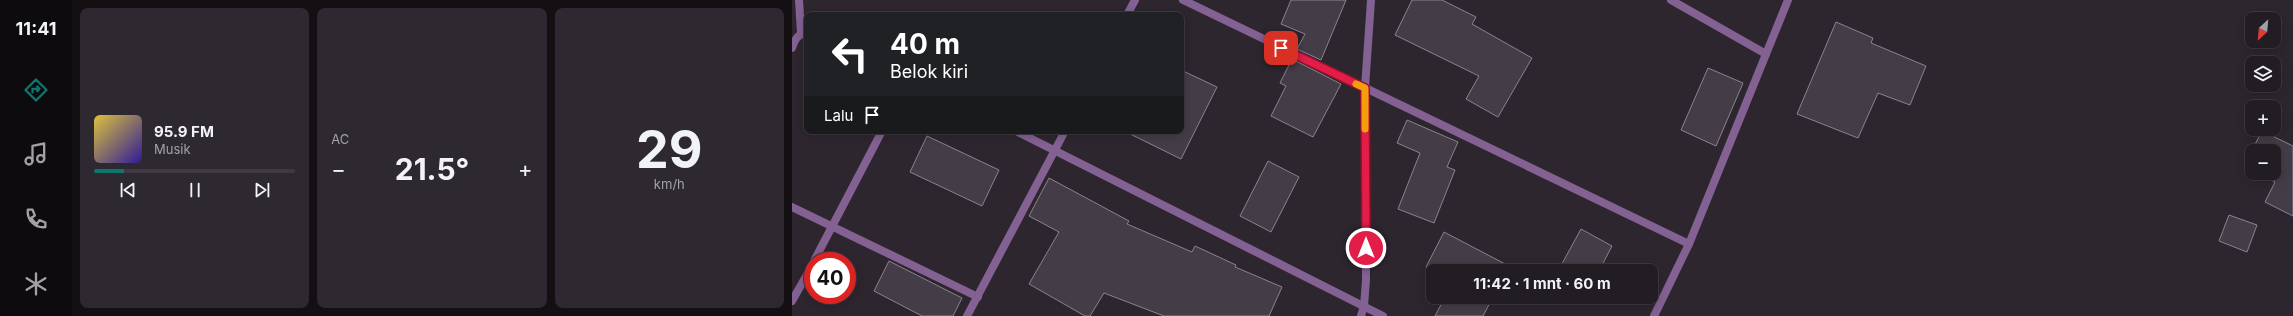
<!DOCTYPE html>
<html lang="id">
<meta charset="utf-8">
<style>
body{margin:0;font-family:Inter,sans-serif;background:#2e2930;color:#f1f3f6;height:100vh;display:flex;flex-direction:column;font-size:15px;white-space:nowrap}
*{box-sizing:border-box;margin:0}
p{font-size:13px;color:#a2a1a6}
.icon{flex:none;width:22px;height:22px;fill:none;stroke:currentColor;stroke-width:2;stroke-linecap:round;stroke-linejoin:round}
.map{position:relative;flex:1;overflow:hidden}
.drawer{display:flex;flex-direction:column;gap:8px;padding:8px;background:#130f13;width:720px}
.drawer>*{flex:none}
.hud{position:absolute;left:12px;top:12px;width:380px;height:122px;border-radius:8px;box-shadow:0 2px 10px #0003,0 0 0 1px #3f3a41;background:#202124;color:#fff;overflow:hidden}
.needle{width:26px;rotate:206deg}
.buttons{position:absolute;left:1453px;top:12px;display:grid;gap:8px}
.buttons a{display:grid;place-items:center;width:36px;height:36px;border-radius:8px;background:#221c23;box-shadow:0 2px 10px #0003,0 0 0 1px #3f3a41;font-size:20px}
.speed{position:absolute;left:12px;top:252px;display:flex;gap:8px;font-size:20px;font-weight:700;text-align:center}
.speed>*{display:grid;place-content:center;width:52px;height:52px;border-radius:50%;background:#221c23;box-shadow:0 2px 10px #0003,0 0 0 1px #3f3a41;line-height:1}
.speed .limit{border:6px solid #d22;background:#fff;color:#111}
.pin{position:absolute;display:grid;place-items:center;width:34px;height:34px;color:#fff;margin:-17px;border-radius:8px;box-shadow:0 2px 6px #0006}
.me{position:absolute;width:44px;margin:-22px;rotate:0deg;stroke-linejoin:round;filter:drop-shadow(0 0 3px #0008)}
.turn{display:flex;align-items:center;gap:14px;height:84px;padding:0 20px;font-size:18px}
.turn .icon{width:52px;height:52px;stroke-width:2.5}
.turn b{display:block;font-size:28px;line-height:34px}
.then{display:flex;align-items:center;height:38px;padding:0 20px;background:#0003;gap:8px;font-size:15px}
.big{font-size:30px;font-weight:700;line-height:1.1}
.drawer .widget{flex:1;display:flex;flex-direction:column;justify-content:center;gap:6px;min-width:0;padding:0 14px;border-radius:8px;background:#2e2930}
.drawer .dial{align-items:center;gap:0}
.dial b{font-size:52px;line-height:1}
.song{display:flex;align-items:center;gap:12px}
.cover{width:48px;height:48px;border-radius:6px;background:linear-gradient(135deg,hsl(50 70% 55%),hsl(250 70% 35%))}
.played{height:4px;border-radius:2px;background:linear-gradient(90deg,#0f766e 15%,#3f3a41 15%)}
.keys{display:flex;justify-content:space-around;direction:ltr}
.heat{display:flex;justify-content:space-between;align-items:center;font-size:22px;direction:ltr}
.drawer .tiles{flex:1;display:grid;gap:8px;grid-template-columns:repeat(3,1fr)}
.trip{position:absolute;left:634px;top:264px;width:232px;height:40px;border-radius:8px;background:#221c23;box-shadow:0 2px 10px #0003,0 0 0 1px #3f3a41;font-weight:700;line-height:40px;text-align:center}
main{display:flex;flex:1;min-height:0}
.dock{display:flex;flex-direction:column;width:72px;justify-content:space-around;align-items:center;background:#0e0b0e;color:#a2a1a6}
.dock .icon{width:28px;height:28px}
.dock .on{color:#0f766e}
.dock b{font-size:18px;color:#f1f3f6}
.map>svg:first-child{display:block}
.building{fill:#443d47;stroke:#8b838e}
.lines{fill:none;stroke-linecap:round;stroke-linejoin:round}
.minor{stroke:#836192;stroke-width:8}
.tertiary{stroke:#836192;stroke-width:8}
.route-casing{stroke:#92132f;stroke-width:10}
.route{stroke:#e11d48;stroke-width:7}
.slow{stroke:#f59e0b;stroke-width:7}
</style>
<main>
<nav class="dock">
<b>11:41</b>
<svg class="icon on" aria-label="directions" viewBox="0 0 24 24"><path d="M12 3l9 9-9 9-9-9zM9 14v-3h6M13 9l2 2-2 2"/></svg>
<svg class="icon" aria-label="music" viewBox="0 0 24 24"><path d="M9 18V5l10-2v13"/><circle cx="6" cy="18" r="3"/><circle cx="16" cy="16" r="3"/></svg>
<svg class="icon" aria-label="phone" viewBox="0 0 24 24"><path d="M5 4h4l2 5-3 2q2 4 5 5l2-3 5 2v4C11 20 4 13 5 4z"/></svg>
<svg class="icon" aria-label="climate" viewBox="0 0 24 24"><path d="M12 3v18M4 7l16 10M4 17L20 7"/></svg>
</nav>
<section class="drawer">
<div class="tiles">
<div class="widget">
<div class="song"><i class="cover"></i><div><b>95.9 FM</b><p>Musik</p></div></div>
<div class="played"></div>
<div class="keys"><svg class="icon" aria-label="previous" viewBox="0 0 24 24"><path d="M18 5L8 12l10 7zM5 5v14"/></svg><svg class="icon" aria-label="pause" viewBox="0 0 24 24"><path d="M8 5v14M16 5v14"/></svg><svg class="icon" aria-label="next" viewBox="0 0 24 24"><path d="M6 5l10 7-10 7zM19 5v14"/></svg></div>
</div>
<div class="widget"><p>AC</p>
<div class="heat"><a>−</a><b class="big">21.5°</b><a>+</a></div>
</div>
<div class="widget dial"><b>29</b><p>km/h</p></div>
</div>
</section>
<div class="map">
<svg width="1501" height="316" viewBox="0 0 1501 316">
<rect width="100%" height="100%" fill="#2d262f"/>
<!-- building -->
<g class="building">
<polygon points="499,0 554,0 529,60 505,49 513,34 489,24"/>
<polygon points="620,0 650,0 684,17 680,24 740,58 706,117 674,99 687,76 603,35"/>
<polygon points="1044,22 1081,38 1079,43 1134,66 1118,105 1086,93 1066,138 1005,114"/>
<polygon points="500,59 549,84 521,137 479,116 494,86 488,83"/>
<polygon points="916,68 951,83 924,146 889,130"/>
<polygon points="389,70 425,87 389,159 332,131 389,131"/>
<polygon points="615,120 666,142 655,167 663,170 642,223 606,209 628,153 605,143"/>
<polygon points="1470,131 1501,146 1501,216 1473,202 1483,182 1467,173 1482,173 1482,151 1460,151 1460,169 1452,165"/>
<polygon points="135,136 207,170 190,206 118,172"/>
<polygon points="476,161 507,177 479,232 448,216"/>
<polygon points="257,178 337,221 335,224 400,252 403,246 444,265 443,267 490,287 477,316 372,316 312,293 298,316 293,316 237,284 267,232 237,216"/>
<polygon points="1437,215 1465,225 1455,252 1427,241"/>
<polygon points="789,229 820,246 807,271 766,271"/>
<polygon points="652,232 717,266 714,271 642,271 634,267"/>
<polygon points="97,261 170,298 161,316 130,316 82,291"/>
<polygon points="653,297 701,297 691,316 643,316"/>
</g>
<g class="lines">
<!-- minor -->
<g class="minor">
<polyline points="7,0 9,33"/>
<polyline points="391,0 897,244"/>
<polyline points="879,0 974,54"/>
<polyline points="335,15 343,0"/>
<path d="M0 48C3 39 6 34 15 32"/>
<polyline points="224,131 591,316"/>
<polyline points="0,207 186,297"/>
<polyline points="22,261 90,131"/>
<polyline points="0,301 21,264"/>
<polyline points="175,316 273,131"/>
<polyline points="862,316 897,244 996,0"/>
</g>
<!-- tertiary -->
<polyline class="tertiary" points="569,316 572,306 574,280 573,88 579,0"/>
</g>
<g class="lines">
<defs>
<polyline id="route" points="489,48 573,88 574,248"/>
</defs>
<!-- route casing -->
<use href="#route" class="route-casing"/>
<!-- route -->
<use href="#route" class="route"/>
<!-- slow -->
<polyline class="slow" points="564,84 573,88 573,129"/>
</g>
</svg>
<div class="buttons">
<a><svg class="needle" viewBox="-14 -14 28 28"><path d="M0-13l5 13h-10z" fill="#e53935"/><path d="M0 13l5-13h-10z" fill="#a2a1a6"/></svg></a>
<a><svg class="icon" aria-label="layers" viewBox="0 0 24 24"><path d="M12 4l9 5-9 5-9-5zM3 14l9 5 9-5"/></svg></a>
<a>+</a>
<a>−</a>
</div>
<div class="speed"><div class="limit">40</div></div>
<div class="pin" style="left:489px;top:48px;background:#d93025"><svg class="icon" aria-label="arrive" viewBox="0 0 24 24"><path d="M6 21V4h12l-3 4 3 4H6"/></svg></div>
<svg class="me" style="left:574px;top:248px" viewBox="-20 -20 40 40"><circle r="17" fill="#e11d48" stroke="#fff" stroke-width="3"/><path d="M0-11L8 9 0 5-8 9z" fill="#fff"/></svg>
<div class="trip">11:42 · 1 mnt · 60 m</div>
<div class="hud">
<div class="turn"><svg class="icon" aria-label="left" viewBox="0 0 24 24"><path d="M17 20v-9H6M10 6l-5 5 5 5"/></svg><div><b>40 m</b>Belok kiri</div></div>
<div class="then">Lalu<svg class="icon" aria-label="arrive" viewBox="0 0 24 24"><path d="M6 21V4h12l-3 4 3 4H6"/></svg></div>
</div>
</div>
</main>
